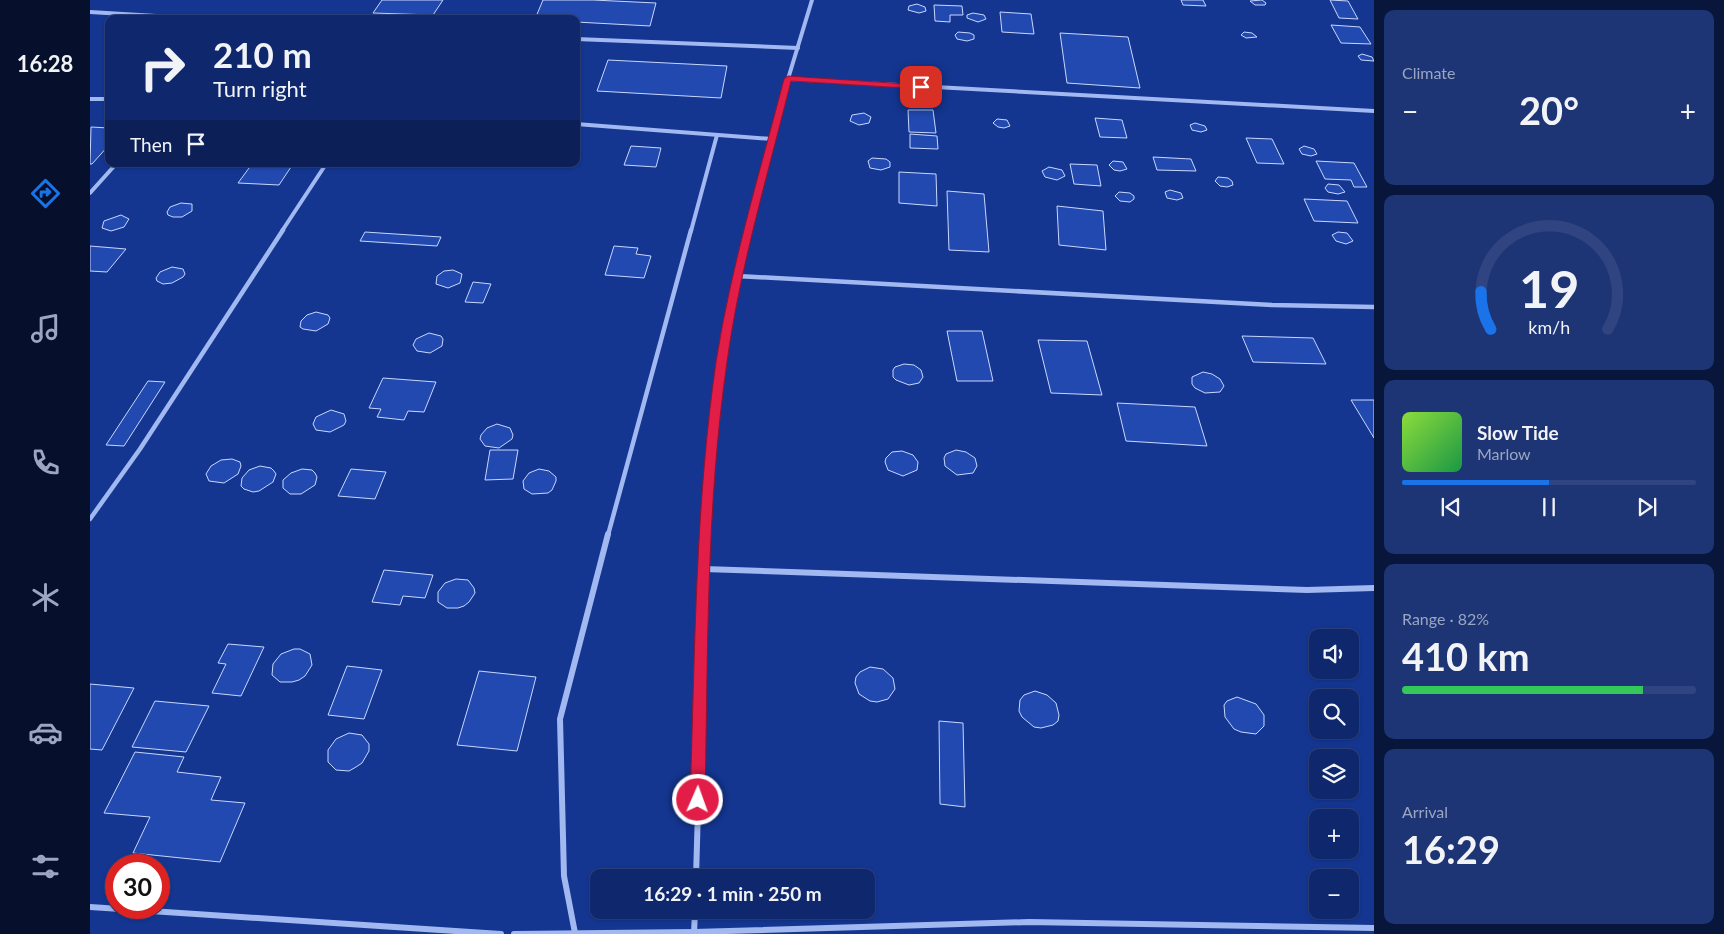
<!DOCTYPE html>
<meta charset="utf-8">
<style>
body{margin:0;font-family:Lato,sans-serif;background:#1d3475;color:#f1f3f6;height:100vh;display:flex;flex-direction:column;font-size:19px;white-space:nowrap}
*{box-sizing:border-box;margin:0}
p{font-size:16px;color:#9ba6c2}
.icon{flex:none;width:28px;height:28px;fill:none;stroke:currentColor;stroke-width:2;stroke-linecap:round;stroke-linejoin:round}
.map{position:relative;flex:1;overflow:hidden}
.details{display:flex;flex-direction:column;gap:10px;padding:10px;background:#08163c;width:350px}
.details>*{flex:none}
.top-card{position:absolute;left:15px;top:15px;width:475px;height:152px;border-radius:10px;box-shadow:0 1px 4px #0004,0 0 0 1px #2f4480;background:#0f286d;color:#f1f3f6;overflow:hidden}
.tools{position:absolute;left:1219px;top:629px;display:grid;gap:10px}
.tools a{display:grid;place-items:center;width:50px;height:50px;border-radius:10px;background:#0f286d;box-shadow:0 1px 4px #0004,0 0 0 1px #2f4480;font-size:25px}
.speed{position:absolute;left:15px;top:854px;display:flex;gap:10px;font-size:25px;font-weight:700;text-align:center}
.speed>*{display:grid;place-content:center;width:65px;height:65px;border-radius:50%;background:#0f286d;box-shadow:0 1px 4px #0004,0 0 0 1px #2f4480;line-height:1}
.speed .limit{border:8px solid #d22;background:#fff;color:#111}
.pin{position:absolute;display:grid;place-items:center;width:42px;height:42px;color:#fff;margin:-21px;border-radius:10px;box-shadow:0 2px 8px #0006}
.me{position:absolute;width:55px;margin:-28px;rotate:2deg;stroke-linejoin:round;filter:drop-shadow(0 0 4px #0008)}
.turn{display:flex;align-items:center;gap:18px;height:105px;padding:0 25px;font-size:22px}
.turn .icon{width:65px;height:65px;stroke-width:2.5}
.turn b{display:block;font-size:35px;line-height:42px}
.then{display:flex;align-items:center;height:48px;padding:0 25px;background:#0003;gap:10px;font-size:19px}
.big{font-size:38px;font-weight:700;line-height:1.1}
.details .widget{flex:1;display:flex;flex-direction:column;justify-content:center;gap:8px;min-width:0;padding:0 18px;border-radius:10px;background:#1d3475}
.details .dial{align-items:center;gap:0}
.dial svg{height:130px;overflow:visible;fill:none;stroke:#2f4480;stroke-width:7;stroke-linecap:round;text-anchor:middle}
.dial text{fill:#f1f3f6;stroke:none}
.song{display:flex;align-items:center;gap:15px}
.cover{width:60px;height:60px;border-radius:8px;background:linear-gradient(135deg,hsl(90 70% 55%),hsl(140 70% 35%))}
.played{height:5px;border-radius:2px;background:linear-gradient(90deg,#1a73e8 50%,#2f4480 50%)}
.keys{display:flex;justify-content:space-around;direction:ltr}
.heat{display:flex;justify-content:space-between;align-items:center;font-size:28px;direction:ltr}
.charge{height:8px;border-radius:4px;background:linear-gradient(90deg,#34c759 82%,#2f4480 0)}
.trip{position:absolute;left:500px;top:869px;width:285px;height:50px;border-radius:10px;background:#0f286d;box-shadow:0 1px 4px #0004,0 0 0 1px #2f4480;font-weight:700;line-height:50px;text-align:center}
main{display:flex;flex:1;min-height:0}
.tab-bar{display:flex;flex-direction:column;width:90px;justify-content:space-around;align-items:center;background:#06102c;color:#9ba6c2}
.tab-bar .icon{width:35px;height:35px}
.tab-bar .selected{color:#1a73e8}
.tab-bar b{font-size:22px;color:#f1f3f6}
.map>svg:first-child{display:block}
.building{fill:#2249b0;stroke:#c8d7fc}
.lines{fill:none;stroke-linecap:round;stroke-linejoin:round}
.minor-far2{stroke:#a1b8f1;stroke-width:4}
.minor-far1{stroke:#a1b8f1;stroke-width:4.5}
.minor{stroke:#a1b8f1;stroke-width:6}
.route{fill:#e11d48;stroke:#92132f}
</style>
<main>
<nav class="tab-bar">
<b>16:28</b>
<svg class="icon selected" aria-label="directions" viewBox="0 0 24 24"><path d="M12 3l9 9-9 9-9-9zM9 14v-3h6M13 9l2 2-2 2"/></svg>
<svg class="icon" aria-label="music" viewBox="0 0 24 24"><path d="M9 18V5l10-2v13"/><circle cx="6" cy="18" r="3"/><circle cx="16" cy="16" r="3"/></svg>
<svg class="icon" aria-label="phone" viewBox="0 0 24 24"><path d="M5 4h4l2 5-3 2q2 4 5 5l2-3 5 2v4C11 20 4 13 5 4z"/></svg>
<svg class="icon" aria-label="climate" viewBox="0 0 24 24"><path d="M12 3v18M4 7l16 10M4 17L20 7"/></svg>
<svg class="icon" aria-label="car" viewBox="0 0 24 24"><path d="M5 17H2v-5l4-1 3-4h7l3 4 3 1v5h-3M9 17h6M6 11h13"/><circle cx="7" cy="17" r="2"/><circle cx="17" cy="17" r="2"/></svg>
<svg class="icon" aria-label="filters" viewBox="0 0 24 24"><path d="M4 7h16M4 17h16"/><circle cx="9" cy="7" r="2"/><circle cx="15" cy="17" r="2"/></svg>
</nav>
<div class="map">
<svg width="1284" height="934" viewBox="0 0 1284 934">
<rect width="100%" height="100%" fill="#143691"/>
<!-- building -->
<g class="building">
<polygon points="292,0 353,0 343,15 283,13"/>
<polygon points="453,0 503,0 566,3 560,26 486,22 486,19 445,19"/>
<polygon points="1091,0 1113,0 1116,6 1093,5"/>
<polygon points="1172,0 1176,3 1175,5 1165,5 1160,1"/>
<polygon points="1240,0 1258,1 1268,19 1249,18"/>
<polygon points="827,4 835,7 836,11 829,13 818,10 819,6"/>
<polygon points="844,5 872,6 873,15 860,15 860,22 845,21"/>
<polygon points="910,12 941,14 944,34 912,32"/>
<polygon points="883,13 894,15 896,19 888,22 877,18 877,15"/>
<polygon points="1241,25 1270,27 1281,44 1251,43"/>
<polygon points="868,32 880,33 884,35 884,39 877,41 867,39 865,35"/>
<polygon points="1154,32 1162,33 1167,37 1156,38 1151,35"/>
<polygon points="970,33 1038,37 1050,88 977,83"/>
<polygon points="1272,54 1282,57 1284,61 1271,60 1268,56"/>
<polygon points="518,60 637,66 631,98 507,91"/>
<polygon points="818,110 843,110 846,133 819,132"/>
<polygon points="774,113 781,117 779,123 769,125 760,121 762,115"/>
<polygon points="1005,118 1032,120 1037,138 1010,137"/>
<polygon points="907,119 917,120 920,126 914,128 908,127 903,123"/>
<polygon points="1105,123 1115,126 1117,130 1111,132 1102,130 1100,125"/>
<polygon points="1,127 19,128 19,145 2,164 0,164"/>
<polygon points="820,134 847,136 848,149 820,148"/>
<polygon points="1156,138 1182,139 1194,164 1167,163"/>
<polygon points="541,146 571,148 566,167 534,165"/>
<polygon points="1214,146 1224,149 1227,154 1221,156 1212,154 1209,149"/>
<polygon points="1063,157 1101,159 1106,171 1067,170"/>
<polygon points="782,158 796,159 800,162 800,167 791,170 780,168 778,161"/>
<polygon points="1023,161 1033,162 1037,169 1030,171 1024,170 1019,165"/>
<polygon points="1226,161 1264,163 1277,187 1264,187 1261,180 1235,179"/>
<polygon points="162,164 203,164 189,185 148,183"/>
<polygon points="980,164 1007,165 1011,186 984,184"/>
<polygon points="959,167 972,170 975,176 967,180 955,177 952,171"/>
<polygon points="809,172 846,174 847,206 809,203"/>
<polygon points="1128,177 1138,178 1142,181 1143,185 1137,187 1130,186 1125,181"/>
<polygon points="1238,184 1249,185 1255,192 1248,194 1238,192 1235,188"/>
<polygon points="1080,190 1091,193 1093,198 1087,200 1077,198 1075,192"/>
<polygon points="857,191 894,194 899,252 859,250"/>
<polygon points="1029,192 1040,193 1044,196 1044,199 1040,202 1030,201 1025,196"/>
<polygon points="1214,199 1257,201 1268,223 1224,221"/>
<polygon points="91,203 102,204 102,211 92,217 83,217 78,215 77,212 80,207"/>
<polygon points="967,206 1013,211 1016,250 969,245"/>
<polygon points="31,215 39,219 34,227 21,231 12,228 14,221"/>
<polygon points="275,232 351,237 347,246 270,241"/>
<polygon points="1248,232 1257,233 1263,241 1256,244 1246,241 1242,235"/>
<polygon points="0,246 36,249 17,272 0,271"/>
<polygon points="524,246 548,248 546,254 561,256 554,278 515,275"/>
<polygon points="82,267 93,269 95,274 93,277 82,283 73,284 67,281 66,278 70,272"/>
<polygon points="363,270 372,274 370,283 358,288 346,284 347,276 354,271"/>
<polygon points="383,282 401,284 393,303 375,302"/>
<polygon points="226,312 238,315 240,318 238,324 226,331 213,329 210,327 211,321 217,315"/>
<polygon points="857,331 892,331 903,381 867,381"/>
<polygon points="339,333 351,336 353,339 352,346 340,353 327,351 323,345 326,339"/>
<polygon points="1152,336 1223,338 1236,364 1163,362"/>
<polygon points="948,340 997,341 1012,395 961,393"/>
<polygon points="814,364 824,365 831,370 833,377 829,383 819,385 806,380 803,377 803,370 805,367"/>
<polygon points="1113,372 1122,374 1130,379 1134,386 1130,392 1115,393 1105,388 1102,384 1102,377"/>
<polygon points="293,378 346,382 334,412 318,411 314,420 287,417 291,409 279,408"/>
<polygon points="58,381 75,382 34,446 16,445"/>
<polygon points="1261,400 1284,400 1284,438"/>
<polygon points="1027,403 1105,407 1117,446 1036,441"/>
<polygon points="241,410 254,414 256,421 254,425 240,432 226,430 223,424 226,417"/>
<polygon points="407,424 420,428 423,435 422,439 409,448 395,446 390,439 391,435 397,428"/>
<polygon points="400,450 428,450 423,479 395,480"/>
<polygon points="866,450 876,452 885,458 887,466 883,473 867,475 855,466 854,458 856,454"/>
<polygon points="812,451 823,455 828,462 827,470 813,476 798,470 795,462 796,458 802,452"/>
<polygon points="142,459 150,462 151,466 148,474 134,483 119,481 116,474 121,466 131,460"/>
<polygon points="170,466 181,468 184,471 186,474 183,482 169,491 163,492 154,489 151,486 152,478 159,470"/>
<polygon points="212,469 222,470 225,473 227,477 225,485 211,494 200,494 193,488 193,480 201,473"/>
<polygon points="261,469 296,472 285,499 248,496"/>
<polygon points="449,469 459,471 466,477 466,481 462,490 458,493 442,494 434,489 433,481 439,473"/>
<polygon points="294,570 343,575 335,598 313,596 310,605 282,602"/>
<polygon points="366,579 378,580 384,588 385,593 379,602 374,606 368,608 357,608 348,602 348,592 355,583"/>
<polygon points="138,644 174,647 151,696 122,693 136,664 128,663"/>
<polygon points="204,649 210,649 220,654 222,665 215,676 209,680 202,682 190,682 182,675 183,664 191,654"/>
<polygon points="257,666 292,670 274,719 238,715"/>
<polygon points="780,667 793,669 803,678 805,689 798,699 787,702 780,701 769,694 765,683 766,677 770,672"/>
<polygon points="389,671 446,677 427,751 367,745"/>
<polygon points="0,684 44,688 12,750 0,749"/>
<polygon points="945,691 957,695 966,703 969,715 968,721 963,725 951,728 944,727 932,717 929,711 930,700 934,695"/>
<polygon points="1147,697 1166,704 1174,715 1174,726 1166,734 1151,732 1144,729 1135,717 1134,705 1137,701"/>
<polygon points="65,701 119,706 96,752 42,747"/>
<polygon points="849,721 873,723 875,807 850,804"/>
<polygon points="259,733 272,735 279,744 279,751 272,763 266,767 259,771 246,770 238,762 238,750 246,739"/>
<polygon points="45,752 94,757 87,772 131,777 121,800 155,803 130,862 43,853 60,817 14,813"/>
</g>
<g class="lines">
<!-- minor-far2 -->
<g class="minor-far2">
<polyline points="0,12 116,19"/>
<polyline points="486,39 708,48"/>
<polyline points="698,79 1284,111"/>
<polyline points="0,99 19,99"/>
<polyline points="486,124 682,139"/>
<polyline points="0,193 26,164"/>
<polyline points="192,231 236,164"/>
<polyline points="601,231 627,135"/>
<polyline points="659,231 698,79 722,0"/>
</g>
<!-- minor-far1 -->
<g class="minor-far1">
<polyline points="647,276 1182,305 1284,307"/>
<polyline points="0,519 50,449 193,230"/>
<polyline points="518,535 601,230"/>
<path d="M616 535C622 432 633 330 659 230"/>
</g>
<!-- minor -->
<g class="minor">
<polyline points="614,569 1217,590 1284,588"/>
<polyline points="606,878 616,534"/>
<polyline points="0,907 411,934"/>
<polyline points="485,933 474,876 470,719 518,534"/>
<polyline points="424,934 604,932 939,922 1284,928"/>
<polyline points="604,934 605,910"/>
</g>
</g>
<!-- route -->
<path class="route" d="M698 76 831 85 835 87 831 89 701 81C678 174 650 267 637 362 616 507 618 654 615 800L613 805 608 807 602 805 600 800C605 654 605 507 626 362 641 266 670 172 694 79Z"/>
</svg>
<div class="tools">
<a><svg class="icon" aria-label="sound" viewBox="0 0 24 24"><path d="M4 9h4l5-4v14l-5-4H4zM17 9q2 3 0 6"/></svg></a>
<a><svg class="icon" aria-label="search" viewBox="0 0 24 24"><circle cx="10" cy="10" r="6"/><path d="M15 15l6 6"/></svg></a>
<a><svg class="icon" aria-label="layers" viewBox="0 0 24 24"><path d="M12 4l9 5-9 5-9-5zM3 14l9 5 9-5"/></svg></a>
<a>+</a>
<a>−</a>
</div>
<div class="speed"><div class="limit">30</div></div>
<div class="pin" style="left:831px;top:87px;background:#d93025"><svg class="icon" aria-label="arrive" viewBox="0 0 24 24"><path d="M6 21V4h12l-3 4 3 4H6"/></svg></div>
<svg class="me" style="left:608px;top:800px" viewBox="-20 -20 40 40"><circle r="17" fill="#e11d48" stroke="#fff" stroke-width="3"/><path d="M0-11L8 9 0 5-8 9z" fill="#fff"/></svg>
<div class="trip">16:29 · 1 min · 250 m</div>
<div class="top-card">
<div class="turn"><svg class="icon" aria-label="right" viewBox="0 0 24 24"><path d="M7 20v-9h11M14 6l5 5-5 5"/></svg><div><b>210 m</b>Turn right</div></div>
<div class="then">Then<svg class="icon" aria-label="arrive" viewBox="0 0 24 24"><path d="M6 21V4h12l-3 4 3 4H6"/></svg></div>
</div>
</div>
<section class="details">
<div class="widget"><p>Climate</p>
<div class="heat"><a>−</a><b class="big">20°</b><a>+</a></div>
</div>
<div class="widget dial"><svg viewBox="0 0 100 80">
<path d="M14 69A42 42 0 1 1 86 69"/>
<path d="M14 69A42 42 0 0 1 8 46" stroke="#1a73e8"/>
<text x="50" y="56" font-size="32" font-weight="700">19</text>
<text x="50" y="72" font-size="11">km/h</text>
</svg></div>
<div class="widget">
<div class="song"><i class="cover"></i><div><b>Slow Tide</b><p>Marlow</p></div></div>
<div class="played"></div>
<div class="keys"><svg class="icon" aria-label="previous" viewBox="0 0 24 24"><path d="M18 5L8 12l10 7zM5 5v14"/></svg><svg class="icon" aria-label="pause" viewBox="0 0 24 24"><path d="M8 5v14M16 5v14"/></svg><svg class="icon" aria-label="next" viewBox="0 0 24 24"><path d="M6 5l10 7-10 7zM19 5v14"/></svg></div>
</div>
<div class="widget"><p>Range · 82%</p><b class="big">410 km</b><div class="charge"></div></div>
<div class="widget"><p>Arrival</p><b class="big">16:29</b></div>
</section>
</main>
